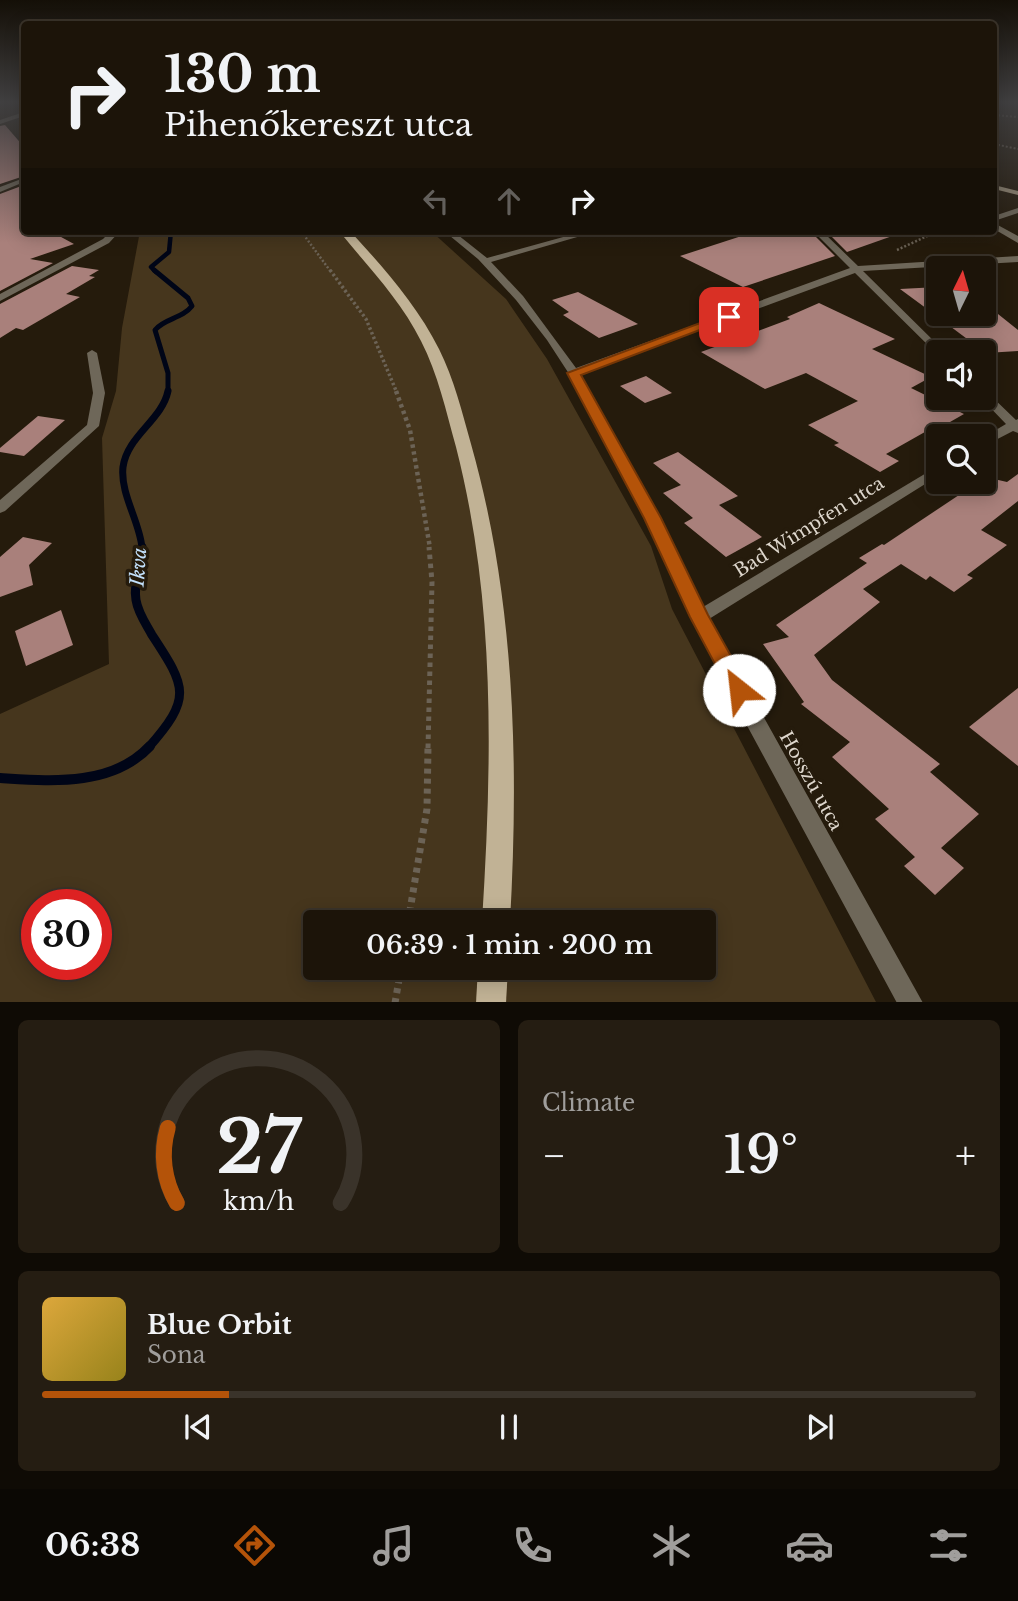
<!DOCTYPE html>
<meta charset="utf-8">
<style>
body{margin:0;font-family:"Libre Baskerville",serif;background:#251d12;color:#f1f3f6;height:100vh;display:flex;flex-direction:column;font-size:26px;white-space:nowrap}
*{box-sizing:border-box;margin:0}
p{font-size:23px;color:#a09e9c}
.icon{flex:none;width:38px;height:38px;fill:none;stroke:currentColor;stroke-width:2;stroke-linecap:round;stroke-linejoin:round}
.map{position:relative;height:1002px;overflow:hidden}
.sheet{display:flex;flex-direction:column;gap:18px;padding:18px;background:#0f0b05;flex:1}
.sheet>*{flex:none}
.banner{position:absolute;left:21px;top:21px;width:976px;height:214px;border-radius:7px;box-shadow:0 4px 18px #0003,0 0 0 2px #3a332a;background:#1c1409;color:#f1f3f6;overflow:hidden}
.needle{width:46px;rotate:5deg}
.fabs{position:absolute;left:926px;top:256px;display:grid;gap:14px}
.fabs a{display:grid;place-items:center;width:70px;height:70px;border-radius:7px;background:#1c1409;box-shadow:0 4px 18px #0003,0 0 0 2px #3a332a;font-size:35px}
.speed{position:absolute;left:21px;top:889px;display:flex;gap:14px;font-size:35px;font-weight:700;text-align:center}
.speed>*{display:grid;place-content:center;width:91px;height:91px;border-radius:50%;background:#1c1409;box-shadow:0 4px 18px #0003,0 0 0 2px #3a332a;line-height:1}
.speed .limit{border:10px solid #d22;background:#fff;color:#111}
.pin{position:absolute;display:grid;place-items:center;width:60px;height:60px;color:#fff;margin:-30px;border-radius:14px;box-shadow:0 4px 10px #0006}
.me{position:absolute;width:77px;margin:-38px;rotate:331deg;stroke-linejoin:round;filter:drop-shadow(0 0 5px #0008)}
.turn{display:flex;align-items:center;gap:24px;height:147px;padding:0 28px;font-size:32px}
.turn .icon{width:91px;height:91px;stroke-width:2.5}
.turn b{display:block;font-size:49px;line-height:60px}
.lanes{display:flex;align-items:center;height:66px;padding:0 28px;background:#0003;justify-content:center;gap:35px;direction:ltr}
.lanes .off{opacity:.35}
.big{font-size:52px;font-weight:600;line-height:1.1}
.sheet .card{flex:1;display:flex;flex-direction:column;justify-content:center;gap:10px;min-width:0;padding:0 24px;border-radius:10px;background:#251d12}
.sheet .dial{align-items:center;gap:0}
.dial svg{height:182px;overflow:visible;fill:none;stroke:#3a332a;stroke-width:7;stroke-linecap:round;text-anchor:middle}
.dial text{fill:#f1f3f6;stroke:none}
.song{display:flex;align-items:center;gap:21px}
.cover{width:84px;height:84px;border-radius:10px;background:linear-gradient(135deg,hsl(40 70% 55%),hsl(50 70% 35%))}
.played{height:7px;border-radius:4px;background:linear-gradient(90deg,#b45309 20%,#3a332a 20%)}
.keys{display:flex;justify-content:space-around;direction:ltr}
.heat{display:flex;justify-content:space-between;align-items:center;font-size:38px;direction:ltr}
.sheet .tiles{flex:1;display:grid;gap:18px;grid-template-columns:1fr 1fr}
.card:last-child{grid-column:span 2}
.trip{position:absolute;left:303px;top:910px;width:413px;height:70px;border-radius:7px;background:#1c1409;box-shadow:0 4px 18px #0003,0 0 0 2px #3a332a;font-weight:600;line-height:70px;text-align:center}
.tab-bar{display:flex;height:112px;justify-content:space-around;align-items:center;background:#0b0804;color:#a09e9c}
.tab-bar .icon{width:49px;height:49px}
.tab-bar .active{color:#b45309}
.tab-bar b{font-size:32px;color:#f1f3f6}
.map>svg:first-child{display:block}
.green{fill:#46361d;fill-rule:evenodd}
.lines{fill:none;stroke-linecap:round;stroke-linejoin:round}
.stream-far4{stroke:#000517;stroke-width:4.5}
.stream-far3{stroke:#000517;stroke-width:5}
.stream-far2{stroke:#000517;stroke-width:7}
.stream-far1{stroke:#000517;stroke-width:9}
.stream{stroke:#000517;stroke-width:10}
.building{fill:#a9807b}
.path-far5{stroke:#6c6356;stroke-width:2;stroke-dasharray:2 2;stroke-linecap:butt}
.path-far4{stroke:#6c6356;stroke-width:2.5;stroke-dasharray:2 2;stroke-linecap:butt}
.path-far3{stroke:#6c6356;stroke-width:3.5;stroke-dasharray:2.5 2.5;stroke-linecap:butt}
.path-far2{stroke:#6c6356;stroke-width:4.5;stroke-dasharray:3.5 3.5;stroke-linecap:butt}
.path-far1{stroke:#6c6356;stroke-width:5;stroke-dasharray:4.5 4.5;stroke-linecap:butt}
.path{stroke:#6c6356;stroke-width:7;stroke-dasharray:5 5;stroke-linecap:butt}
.street{fill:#6e6759;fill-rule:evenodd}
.secondary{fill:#9d917b;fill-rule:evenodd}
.primary{fill:#c1b295;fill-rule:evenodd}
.route{fill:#b45309;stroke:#753606;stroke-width:2}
.labels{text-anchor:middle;stroke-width:7;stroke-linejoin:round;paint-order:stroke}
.street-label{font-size:18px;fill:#ddd6cc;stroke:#251b0c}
.water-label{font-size:19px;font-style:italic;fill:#c3e1fc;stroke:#251b0c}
</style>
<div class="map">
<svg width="1018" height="1003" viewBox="0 0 1018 1003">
<rect width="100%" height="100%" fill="#251b0c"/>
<!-- green -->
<path class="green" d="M140 231H431L506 299 547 359 651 546 672 609 876 1002H0V714L109 664 102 438 116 391 122 328ZM37 905H96V964H37ZM315 922H704V968H315Z"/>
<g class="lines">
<!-- stream-far4 -->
<polyline class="stream-far4" points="156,272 151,267 169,252 171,231"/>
<!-- stream-far3 -->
<path class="stream-far3" d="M154 270 188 298 192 306C182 319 165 318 155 330L168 373V393"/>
<!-- stream-far2 -->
<path class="stream-far2" d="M142 548C140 522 120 494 123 467 127 436 162 420 168 391"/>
<!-- stream-far1 -->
<path class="stream-far1" d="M142 547C141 564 133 583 136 600 138 613 146 624 152 635 187 688 192 698 148 748"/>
<!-- stream -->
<path class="stream" d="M0 778C50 781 112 787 150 746"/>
</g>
<!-- building -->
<g class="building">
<polygon points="5,125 24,147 24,176 0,184 0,126"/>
<polygon points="24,185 24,231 50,231 74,244 30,259 53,263 0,291 0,194"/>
<polygon points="757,231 810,231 835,256 743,287 680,256"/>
<polygon points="826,231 898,231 898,234 847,252"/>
<polygon points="72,266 99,270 89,276 95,277 66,294 80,297 23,330 16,328 0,338 0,304"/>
<polygon points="938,287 938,317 900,289"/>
<polygon points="578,292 638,324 599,338 563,315 569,312 552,300"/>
<polygon points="819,303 895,339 872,349 931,377 911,388 964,414 943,426 939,424 886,454 899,461 880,472 834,445 839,443 808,425 858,401 806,373 765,389 701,352 790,319 787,317"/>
<polygon points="998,314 1018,330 1018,351 986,353 939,318"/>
<polygon points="646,376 672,393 645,403 620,386"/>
<polygon points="38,416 65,420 24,456 0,452 0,448"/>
<polygon points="678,452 738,496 719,505 762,537 726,557 684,523 693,518 663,493 681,485 653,463"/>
<polygon points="1018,474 1018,501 981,530 1007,545 967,575 973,578 954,592 930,576 926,580 901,564 863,589 880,602 814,655 832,680 940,764 930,772 979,814 941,848 964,868 935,895 904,866 915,857 875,819 889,809 832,757 850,742 801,704 804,702 763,644 789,637 776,625 867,563 859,558 882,544 884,545 971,487 976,490 994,479 1007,482"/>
<polygon points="23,537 52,543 29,565 33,585 0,597 0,557"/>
<polygon points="61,610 73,645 26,666 15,631"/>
<polygon points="1018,688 1018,766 969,727"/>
</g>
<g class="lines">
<!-- path-far5 -->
<g class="path-far5">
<polyline points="994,115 1018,117"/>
<polyline points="994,144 1018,149"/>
</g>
<!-- path-far4 -->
<g class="path-far4">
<polyline points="301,231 331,272"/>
<polyline points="897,250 938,231"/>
</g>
<!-- path-far3 -->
<polyline class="path-far3" points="330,270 366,319 397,393"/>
<!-- path-far2 -->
<polyline class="path-far2" points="396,391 410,430 430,548"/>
<!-- path-far1 -->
<polyline class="path-far1" points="428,748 432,582 429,547"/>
<!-- path -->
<g class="path">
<polyline points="408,922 427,809 428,746"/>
<polyline points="395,1003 401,968"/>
</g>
<!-- street -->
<g class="street">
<polygon points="24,112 24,116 0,124 0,120"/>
<polygon points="24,178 24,182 0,192 0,187"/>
<polygon points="1018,208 1018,213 994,221 994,216"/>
<polygon points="994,223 1018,236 1018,243 994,229"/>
<polygon points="111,231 120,231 109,243 0,301 0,294 103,239"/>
<polygon points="444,231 453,231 487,258 585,231 598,231 491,262 523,296 576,368 850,268 813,231 822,231 858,266 1018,256 1018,262 863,271 945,352 938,352 938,355 855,273 580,374 638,477 703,607 938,466 938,476 709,619 923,1003 897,1003 744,720 625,477 575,383 547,340 516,300 478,259"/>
<polygon points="92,350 97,353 105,393 99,426 5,511 0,513 0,500 87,425 93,393 87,353"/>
<polygon points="984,391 988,393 1016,420 1018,419 1018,433 1013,431 984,446 984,437 1006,424 980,397 984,397"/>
</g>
<!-- secondary -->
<polygon class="secondary" points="994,185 1018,191 1018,195 994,189"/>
<!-- primary -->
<g class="primary">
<path d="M339 231H350C383 267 417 305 439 349 454 379 462 412 471 444 515 599 519 762 510 922H482C492 762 496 603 456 447 446 411 438 374 421 341 400 299 368 267 339 231Z"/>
<polygon points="478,968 508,968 506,1003 476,1003"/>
</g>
</g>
<!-- sky -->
<linearGradient id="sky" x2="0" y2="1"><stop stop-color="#140f07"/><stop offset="0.42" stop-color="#403f40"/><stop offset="1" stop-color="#403f40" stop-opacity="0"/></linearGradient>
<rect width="1018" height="243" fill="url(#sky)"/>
<!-- route -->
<polygon class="route" points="724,314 734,317 581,375 661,518 708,615 750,690 747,696 739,698 732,696 690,617 644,518 567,373"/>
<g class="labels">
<!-- street labels -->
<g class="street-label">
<text transform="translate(809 527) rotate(-32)" y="6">Bad Wimpfen utca</text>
<text transform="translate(811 781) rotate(61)" y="6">Hosszú utca</text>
</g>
<!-- water labels -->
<g class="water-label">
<text transform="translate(138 567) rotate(-86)" y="7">Ikva</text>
</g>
</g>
</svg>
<div class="fabs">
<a><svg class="needle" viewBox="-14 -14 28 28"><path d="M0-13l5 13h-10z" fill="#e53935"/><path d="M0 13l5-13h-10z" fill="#a09e9c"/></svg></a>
<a><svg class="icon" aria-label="sound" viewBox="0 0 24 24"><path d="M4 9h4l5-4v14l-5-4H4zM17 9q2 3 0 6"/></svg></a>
<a><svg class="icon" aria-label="search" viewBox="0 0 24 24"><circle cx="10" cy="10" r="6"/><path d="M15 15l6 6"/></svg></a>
</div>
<div class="speed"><div class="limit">30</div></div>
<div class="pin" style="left:729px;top:317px;background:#d93025"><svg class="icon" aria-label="arrive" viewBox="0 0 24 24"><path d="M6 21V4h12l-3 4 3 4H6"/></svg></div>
<svg class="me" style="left:739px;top:690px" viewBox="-20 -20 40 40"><circle r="19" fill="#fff"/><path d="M0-13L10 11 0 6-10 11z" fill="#b45309"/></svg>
<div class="trip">06:39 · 1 min · 200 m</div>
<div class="banner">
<div class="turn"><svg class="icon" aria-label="right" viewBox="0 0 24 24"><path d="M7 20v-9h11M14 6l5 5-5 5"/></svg><div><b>130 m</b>Pihenőkereszt utca</div></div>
<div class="lanes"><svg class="icon off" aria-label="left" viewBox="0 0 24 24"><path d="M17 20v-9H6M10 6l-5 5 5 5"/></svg><svg class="icon off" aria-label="ahead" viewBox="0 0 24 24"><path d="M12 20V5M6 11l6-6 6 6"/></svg><svg class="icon" aria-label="right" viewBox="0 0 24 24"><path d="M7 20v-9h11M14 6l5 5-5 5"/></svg></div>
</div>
</div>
<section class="sheet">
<div class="tiles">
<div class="card dial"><svg viewBox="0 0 100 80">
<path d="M14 69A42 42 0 1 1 86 69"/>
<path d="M14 69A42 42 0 0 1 10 36" stroke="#b45309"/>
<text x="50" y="56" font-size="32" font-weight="700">27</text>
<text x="50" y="72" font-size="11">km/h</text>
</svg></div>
<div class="card"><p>Climate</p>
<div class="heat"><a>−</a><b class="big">19°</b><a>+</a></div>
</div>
<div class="card">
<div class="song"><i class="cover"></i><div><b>Blue Orbit</b><p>Sona</p></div></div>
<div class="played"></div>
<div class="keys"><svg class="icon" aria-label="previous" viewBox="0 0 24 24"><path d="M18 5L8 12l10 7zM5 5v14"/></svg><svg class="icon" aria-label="pause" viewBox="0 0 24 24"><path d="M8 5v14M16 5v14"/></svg><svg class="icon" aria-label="next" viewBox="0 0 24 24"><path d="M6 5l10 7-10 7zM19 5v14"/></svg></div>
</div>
</div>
</section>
<nav class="tab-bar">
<b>06:38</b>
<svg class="icon active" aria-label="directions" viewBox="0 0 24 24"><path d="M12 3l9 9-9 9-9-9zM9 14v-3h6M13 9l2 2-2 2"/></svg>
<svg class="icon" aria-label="music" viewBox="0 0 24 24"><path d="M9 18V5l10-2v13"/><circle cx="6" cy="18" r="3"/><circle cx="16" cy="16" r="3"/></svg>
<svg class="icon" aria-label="phone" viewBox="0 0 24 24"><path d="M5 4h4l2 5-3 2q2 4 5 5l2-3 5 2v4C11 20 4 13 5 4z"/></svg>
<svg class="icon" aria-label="climate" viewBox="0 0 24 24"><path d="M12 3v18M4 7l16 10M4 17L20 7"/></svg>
<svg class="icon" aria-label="car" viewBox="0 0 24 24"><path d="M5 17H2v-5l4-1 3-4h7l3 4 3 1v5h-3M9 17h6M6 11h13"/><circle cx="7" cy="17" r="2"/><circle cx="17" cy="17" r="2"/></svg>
<svg class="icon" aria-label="filters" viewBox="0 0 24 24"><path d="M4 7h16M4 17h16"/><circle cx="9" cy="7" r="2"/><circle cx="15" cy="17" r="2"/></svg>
</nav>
